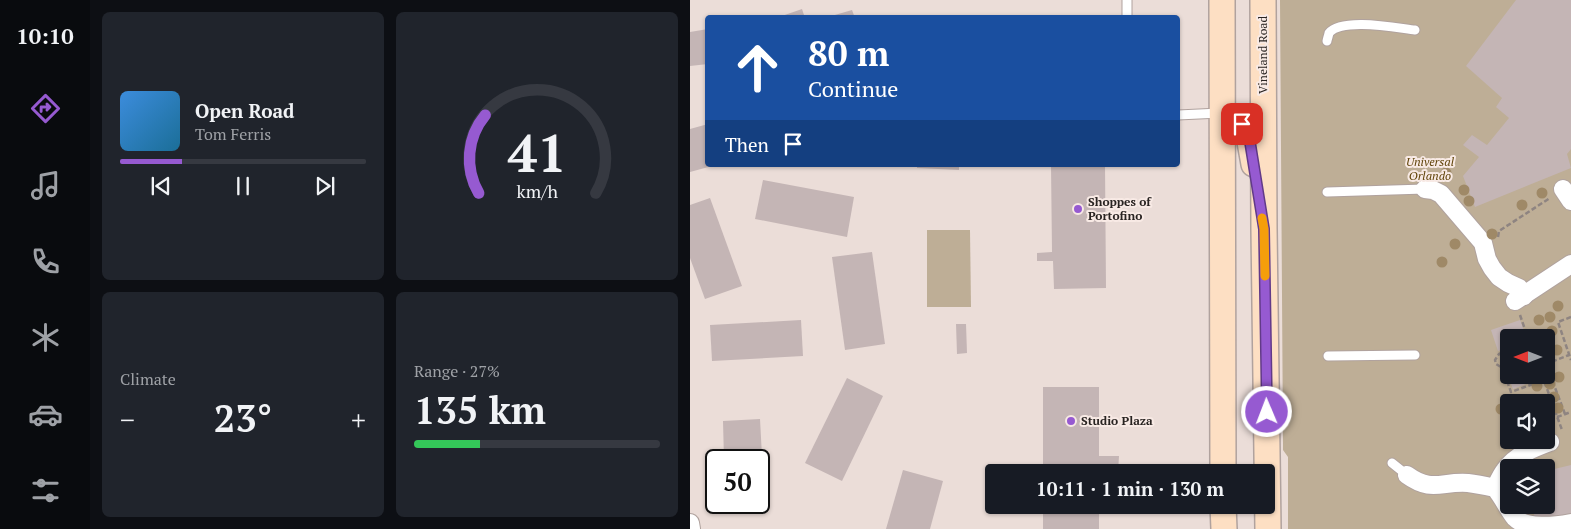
<!DOCTYPE html>
<meta charset="utf-8">
<style>
body{margin:0;font-family:"PT Serif",serif;background:#20242c;color:#f1f3f6;height:100vh;display:flex;flex-direction:column;font-size:19px;white-space:nowrap}
*{box-sizing:border-box;margin:0}
p{font-size:16px;color:#9ea1a6}
.icon{flex:none;width:28px;height:28px;fill:none;stroke:currentColor;stroke-width:2;stroke-linecap:round;stroke-linejoin:round}
.map{position:relative;flex:1;overflow:hidden}
.sheet{display:flex;flex-direction:column;gap:12px;padding:12px;background:#0d0f14;width:600px}
.sheet>*{flex:none}
.guide{position:absolute;left:15px;top:15px;width:475px;height:152px;border-radius:5px;box-shadow:0 1px 4px #0004;background:#1a4fa0;color:#fff;overflow:hidden}
.needle{width:32px;rotate:270deg}
.fabs{position:absolute;left:810px;top:329px;display:grid;gap:10px}
.fabs a{display:grid;place-items:center;width:55px;height:55px;border-radius:5px;background:#171b24;box-shadow:0 1px 4px #0004;font-size:25px}
.speed{position:absolute;left:15px;top:449px;display:flex;gap:10px;font-size:25px;font-weight:700;text-align:center}
.speed>*{display:grid;place-content:center;width:65px;height:65px;border-radius:50%;background:#171b24;box-shadow:0 1px 4px #0004;line-height:1}
.speed .limit{border:2px solid #111;border-radius:8px;background:#fff;color:#111}
.pin{position:absolute;display:grid;place-items:center;width:42px;height:42px;color:#fff;margin:-21px;border-radius:10px;box-shadow:0 2px 8px #0006}
.me{position:absolute;width:55px;margin:-28px;rotate:359deg;stroke-linejoin:round;filter:drop-shadow(0 0 4px #0008)}
.turn{display:flex;align-items:center;gap:18px;height:105px;padding:0 20px;font-size:22px}
.turn .icon{width:65px;height:65px;stroke-width:2.5}
.turn b{display:block;font-size:35px;line-height:42px}
.then{display:flex;align-items:center;height:48px;padding:0 20px;background:#0003;gap:10px;font-size:19px}
.big{font-size:38px;font-weight:700;line-height:1.1}
.sheet .widget{flex:1;display:flex;flex-direction:column;justify-content:center;gap:8px;min-width:0;padding:0 18px;border-radius:8px;background:#20242c}
.sheet .dial{align-items:center;gap:0}
.dial svg{height:130px;overflow:visible;fill:none;stroke:#363941;stroke-width:7;stroke-linecap:round;text-anchor:middle}
.dial text{fill:#f1f3f6;stroke:none}
.song{display:flex;align-items:center;gap:15px}
.cover{width:60px;height:60px;border-radius:8px;background:linear-gradient(135deg,hsl(210 70% 55%),hsl(200 70% 35%))}
.played{height:5px;border-radius:2px;background:linear-gradient(90deg,#965ad1 25%,#363941 25%)}
.keys{display:flex;justify-content:space-around;direction:ltr}
.heat{display:flex;justify-content:space-between;align-items:center;font-size:28px;direction:ltr}
.charge{height:8px;border-radius:4px;background:linear-gradient(90deg,#34c759 27%,#363941 0)}
.sheet .tiles{flex:1;display:grid;gap:12px;grid-template-columns:repeat(2,1fr)}
.trip{position:absolute;left:295px;top:464px;width:290px;height:50px;border-radius:5px;background:#171b24;box-shadow:0 1px 4px #0004;font-weight:700;line-height:50px;text-align:center}
main{display:flex;flex:1;min-height:0}
.menu{display:flex;flex-direction:column;width:90px;justify-content:space-around;align-items:center;background:#090b0e;color:#9ea1a6}
.menu .icon{width:35px;height:35px}
.menu .selected{color:#965ad1}
.menu b{font-size:22px;color:#f1f3f6}
.map>svg:first-child{display:block}
.green{fill:#beae96;fill-rule:evenodd}
.building{fill:#c4b5b5}
.lines{fill:none;stroke-linecap:round;stroke-linejoin:round}
.lane-casing{stroke:#b0a29e;stroke-width:11}
.street-casing{stroke:#b0a29e;stroke-width:20}
.secondary-casing{stroke:#b0a29e;stroke-width:28}
.path{stroke:#8e8481;stroke-width:2.5;stroke-dasharray:5 2.5;stroke-linecap:butt}
.lane{stroke:#fff;stroke-width:9}
.street{stroke:#fff;stroke-width:18}
.secondary{stroke:#fddfc3;stroke-width:25}
.tree{fill:#9f8967}
.route-casing{stroke:#623a88;stroke-width:12}
.route{stroke:#965ad1;stroke-width:9}
.slow{stroke:#f59e0b;stroke-width:9}
.poi-dot{fill:#965ad1;stroke:#f8eae5;stroke-width:2}
.labels{text-anchor:middle;stroke-width:4;stroke-linejoin:round;paint-order:stroke}
.street-label{font-size:12px;fill:#282321;stroke:#f8eae5}
.park-label{font-size:12px;font-style:italic;fill:#61440a;stroke:#f8eae5}
.poi-label{font-size:12px;font-weight:bold;fill:#282321;stroke:#f8eae5;text-anchor:start}
</style>
<main>
<nav class="menu">
<b>10:10</b>
<svg class="icon selected" aria-label="directions" viewBox="0 0 24 24"><path d="M12 3l9 9-9 9-9-9zM9 14v-3h6M13 9l2 2-2 2"/></svg>
<svg class="icon" aria-label="music" viewBox="0 0 24 24"><path d="M9 18V5l10-2v13"/><circle cx="6" cy="18" r="3"/><circle cx="16" cy="16" r="3"/></svg>
<svg class="icon" aria-label="phone" viewBox="0 0 24 24"><path d="M5 4h4l2 5-3 2q2 4 5 5l2-3 5 2v4C11 20 4 13 5 4z"/></svg>
<svg class="icon" aria-label="climate" viewBox="0 0 24 24"><path d="M12 3v18M4 7l16 10M4 17L20 7"/></svg>
<svg class="icon" aria-label="car" viewBox="0 0 24 24"><path d="M5 17H2v-5l4-1 3-4h7l3 4 3 1v5h-3M9 17h6M6 11h13"/><circle cx="7" cy="17" r="2"/><circle cx="17" cy="17" r="2"/></svg>
<svg class="icon" aria-label="filters" viewBox="0 0 24 24"><path d="M4 7h16M4 17h16"/><circle cx="9" cy="7" r="2"/><circle cx="15" cy="17" r="2"/></svg>
</nav>
<section class="sheet">
<div class="tiles">
<div class="widget">
<div class="song"><i class="cover"></i><div><b>Open Road</b><p>Tom Ferris</p></div></div>
<div class="played"></div>
<div class="keys"><svg class="icon" aria-label="previous" viewBox="0 0 24 24"><path d="M18 5L8 12l10 7zM5 5v14"/></svg><svg class="icon" aria-label="pause" viewBox="0 0 24 24"><path d="M8 5v14M16 5v14"/></svg><svg class="icon" aria-label="next" viewBox="0 0 24 24"><path d="M6 5l10 7-10 7zM19 5v14"/></svg></div>
</div>
<div class="widget dial"><svg viewBox="0 0 100 80">
<path d="M14 69A42 42 0 1 1 86 69"/>
<path d="M14 69A42 42 0 0 1 18 21" stroke="#965ad1"/>
<text x="50" y="56" font-size="32" font-weight="700">41</text>
<text x="50" y="72" font-size="11">km/h</text>
</svg></div>
<div class="widget"><p>Climate</p>
<div class="heat"><a>−</a><b class="big">23°</b><a>+</a></div>
</div>
<div class="widget"><p>Range · 27%</p><b class="big">135 km</b><div class="charge"></div></div>
</div>
</section>
<div class="map">
<svg width="881" height="529" viewBox="0 0 881 529">
<rect width="100%" height="100%" fill="#ebddd8"/>
<!-- green -->
<g class="green">
<path d="M590 0H881V529H598V457L593 450V442ZM819 338H856V375H819ZM819 402H856V440H819ZM819 468H856V505H819Z"/>
<polygon points="237,230 280,230 281,307 237,307"/>
</g>
<!-- building -->
<g class="building">
<polygon points="826,0 881,0 881,149 877,154 881,168 785,207 773,176 789,157 773,145 782,135 797,145 819,118 806,107 812,98 776,66"/>
<polygon points="112,9 115,18 89,18 89,17"/>
<polygon points="162,10 165,18 138,18 138,17"/>
<polygon points="18,29 18,64 0,66 0,32"/>
<polygon points="18,124 18,165 22,166 0,172 0,129"/>
<polygon points="227,165 269,165 269,170 227,168"/>
<polygon points="361,165 415,165 416,288 364,289 363,261 347,261 347,253 362,252"/>
<polygon points="73,180 164,197 157,237 65,219"/>
<polygon points="20,198 52,286 15,299 0,258 0,205"/>
<polygon points="182,252 195,344 155,350 142,257"/>
<polygon points="111,320 113,356 22,361 20,325"/>
<polygon points="830,320 837,338 819,338 819,347 808,351 801,330"/>
<polygon points="266,324 276,324 277,353 267,354"/>
<polygon points="819,368 819,375 850,375 851,378 823,389 815,369"/>
<polygon points="157,378 193,396 152,481 115,463"/>
<polygon points="353,387 409,387 409,456 429,456 428,472 353,472"/>
<polygon points="70,419 75,512 37,514 37,502 69,502 69,460 34,460 33,421"/>
<polygon points="881,465 881,518 845,524 843,505 856,505 856,471"/>
<polygon points="213,470 253,481 240,529 196,529"/>
<rect x="353" y="505" width="56" height="24"/>
</g>
<g class="lines">
<defs>
<g id="lane">
<polyline points="437,0 437,18"/>
<path d="M637 41C637 40 639 34 639 33 652 17 707 28 725 30"/>
<polyline points="488,115 530,113"/>
<polyline points="637,192 735,189"/>
<polyline points="638,356 725,355"/>
<polyline points="702,463 717,475"/>
</g>
<g id="street">
<polyline points="735,189 743,190 751,194 793,243 797,259 802,268 809,277 818,283 829,288 834,296"/>
<polyline points="873,189 881,201"/>
<polyline points="825,301 881,264"/>
<path d="M717 475C742 493 751 481 778 483 787 484 796 486 805 488 813 498 818 509 825 518 836 529 865 526 881 523"/>
<path d="M805 488C808 482 811 475 815 470 825 455 844 448 860 442"/>
<polyline points="0,523 1,529"/>
</g>
<g id="secondary">
<polyline points="532,0 533,472"/>
<polyline points="573,0 574,229 578,529"/>
<polyline points="533,113 552,124 559,136 564,164"/>
<polyline points="533,505 534,529"/>
</g>
</defs>
<!-- lane casing -->
<use href="#lane" class="lane-casing"/>
<!-- street casing -->
<use href="#street" class="street-casing"/>
<!-- secondary casing -->
<use href="#secondary" class="secondary-casing"/>
<!-- path -->
<g class="path">
<polyline points="808,237 809,231 860,198"/>
<polyline points="830,315 838,338"/>
<polyline points="881,317 868,322 881,360"/>
<polyline points="819,350 809,354 805,360 806,364 811,367 819,366"/>
<polyline points="812,367 821,392 854,380"/>
<polyline points="852,375 872,430"/>
<polyline points="875,414 856,364 879,355"/>
<polyline points="867,417 881,412"/>
</g>
<!-- lane -->
<use href="#lane" class="lane"/>
<!-- street -->
<use href="#street" class="street"/>
<!-- secondary -->
<use href="#secondary" class="secondary"/>
</g>
<!-- trees -->
<g class="tree">
<circle cx="756" cy="173" r="5.5"/>
<circle cx="774" cy="190" r="5.5"/>
<circle cx="852" cy="193" r="5.5"/>
<circle cx="779" cy="201" r="5.5"/>
<circle cx="832" cy="205" r="5.5"/>
<circle cx="802" cy="234" r="5.5"/>
<circle cx="765" cy="244" r="5.5"/>
<circle cx="752" cy="262" r="5.5"/>
<circle cx="868" cy="306" r="5.5"/>
<circle cx="860" cy="317" r="5.5"/>
<circle cx="849" cy="320" r="5.5"/>
<circle cx="862" cy="331" r="5.5"/>
<circle cx="867" cy="350" r="5.5"/>
<circle cx="869" cy="377" r="5.5"/>
<circle cx="860" cy="384" r="5.5"/>
<circle cx="847" cy="386" r="5.5"/>
<circle cx="864" cy="397" r="5.5"/>
<circle cx="868" cy="408" r="5.5"/>
<circle cx="811" cy="409" r="5.5"/>
</g>
<g class="lines">
<defs>
<polyline id="route" points="552,124 559,136 574,229 577,412"/>
</defs>
<!-- route casing -->
<use href="#route" class="route-casing"/>
<!-- route -->
<use href="#route" class="route"/>
<!-- slow -->
<polyline class="slow" points="572,218 574,229 575,276"/>
</g>
<!-- markers -->
<g class="poi-dot">
<circle cx="388" cy="209" r="5"/>
<circle cx="381" cy="421" r="5"/>
</g>
<g class="labels">
<!-- street labels -->
<g class="street-label">
<text transform="translate(573 55) rotate(-90)" y="4">Vineland Road</text>
</g>
<!-- park labels -->
<g class="park-label">
<text x="740" y="166">Universal<tspan x="740" dy="14">Orlando</tspan></text>
</g>
<!-- poi labels -->
<g class="poi-label">
<text x="398" y="206">Shoppes of<tspan x="398" dy="14">Portofino</tspan></text>
<text x="391" y="425">Studio Plaza</text>
</g>
</g>
</svg>
<div class="fabs">
<a><svg class="needle" viewBox="-14 -14 28 28"><path d="M0-13l5 13h-10z" fill="#e53935"/><path d="M0 13l5-13h-10z" fill="#9ea1a6"/></svg></a>
<a><svg class="icon" aria-label="sound" viewBox="0 0 24 24"><path d="M4 9h4l5-4v14l-5-4H4zM17 9q2 3 0 6"/></svg></a>
<a><svg class="icon" aria-label="layers" viewBox="0 0 24 24"><path d="M12 4l9 5-9 5-9-5zM3 14l9 5 9-5"/></svg></a>
</div>
<div class="speed"><div class="limit">50</div></div>
<div class="pin" style="left:552px;top:124px;background:#d93025"><svg class="icon" aria-label="arrive" viewBox="0 0 24 24"><path d="M6 21V4h12l-3 4 3 4H6"/></svg></div>
<svg class="me" style="left:577px;top:412px" viewBox="-20 -20 40 40"><circle r="17" fill="#965ad1" stroke="#fff" stroke-width="3"/><path d="M0-11L8 9 0 5-8 9z" fill="#fff"/></svg>
<div class="trip">10:11 · 1 min · 130 m</div>
<div class="guide">
<div class="turn"><svg class="icon" aria-label="ahead" viewBox="0 0 24 24"><path d="M12 20V5M6 11l6-6 6 6"/></svg><div><b>80 m</b>Continue</div></div>
<div class="then">Then<svg class="icon" aria-label="arrive" viewBox="0 0 24 24"><path d="M6 21V4h12l-3 4 3 4H6"/></svg></div>
</div>
</div>
</main>
